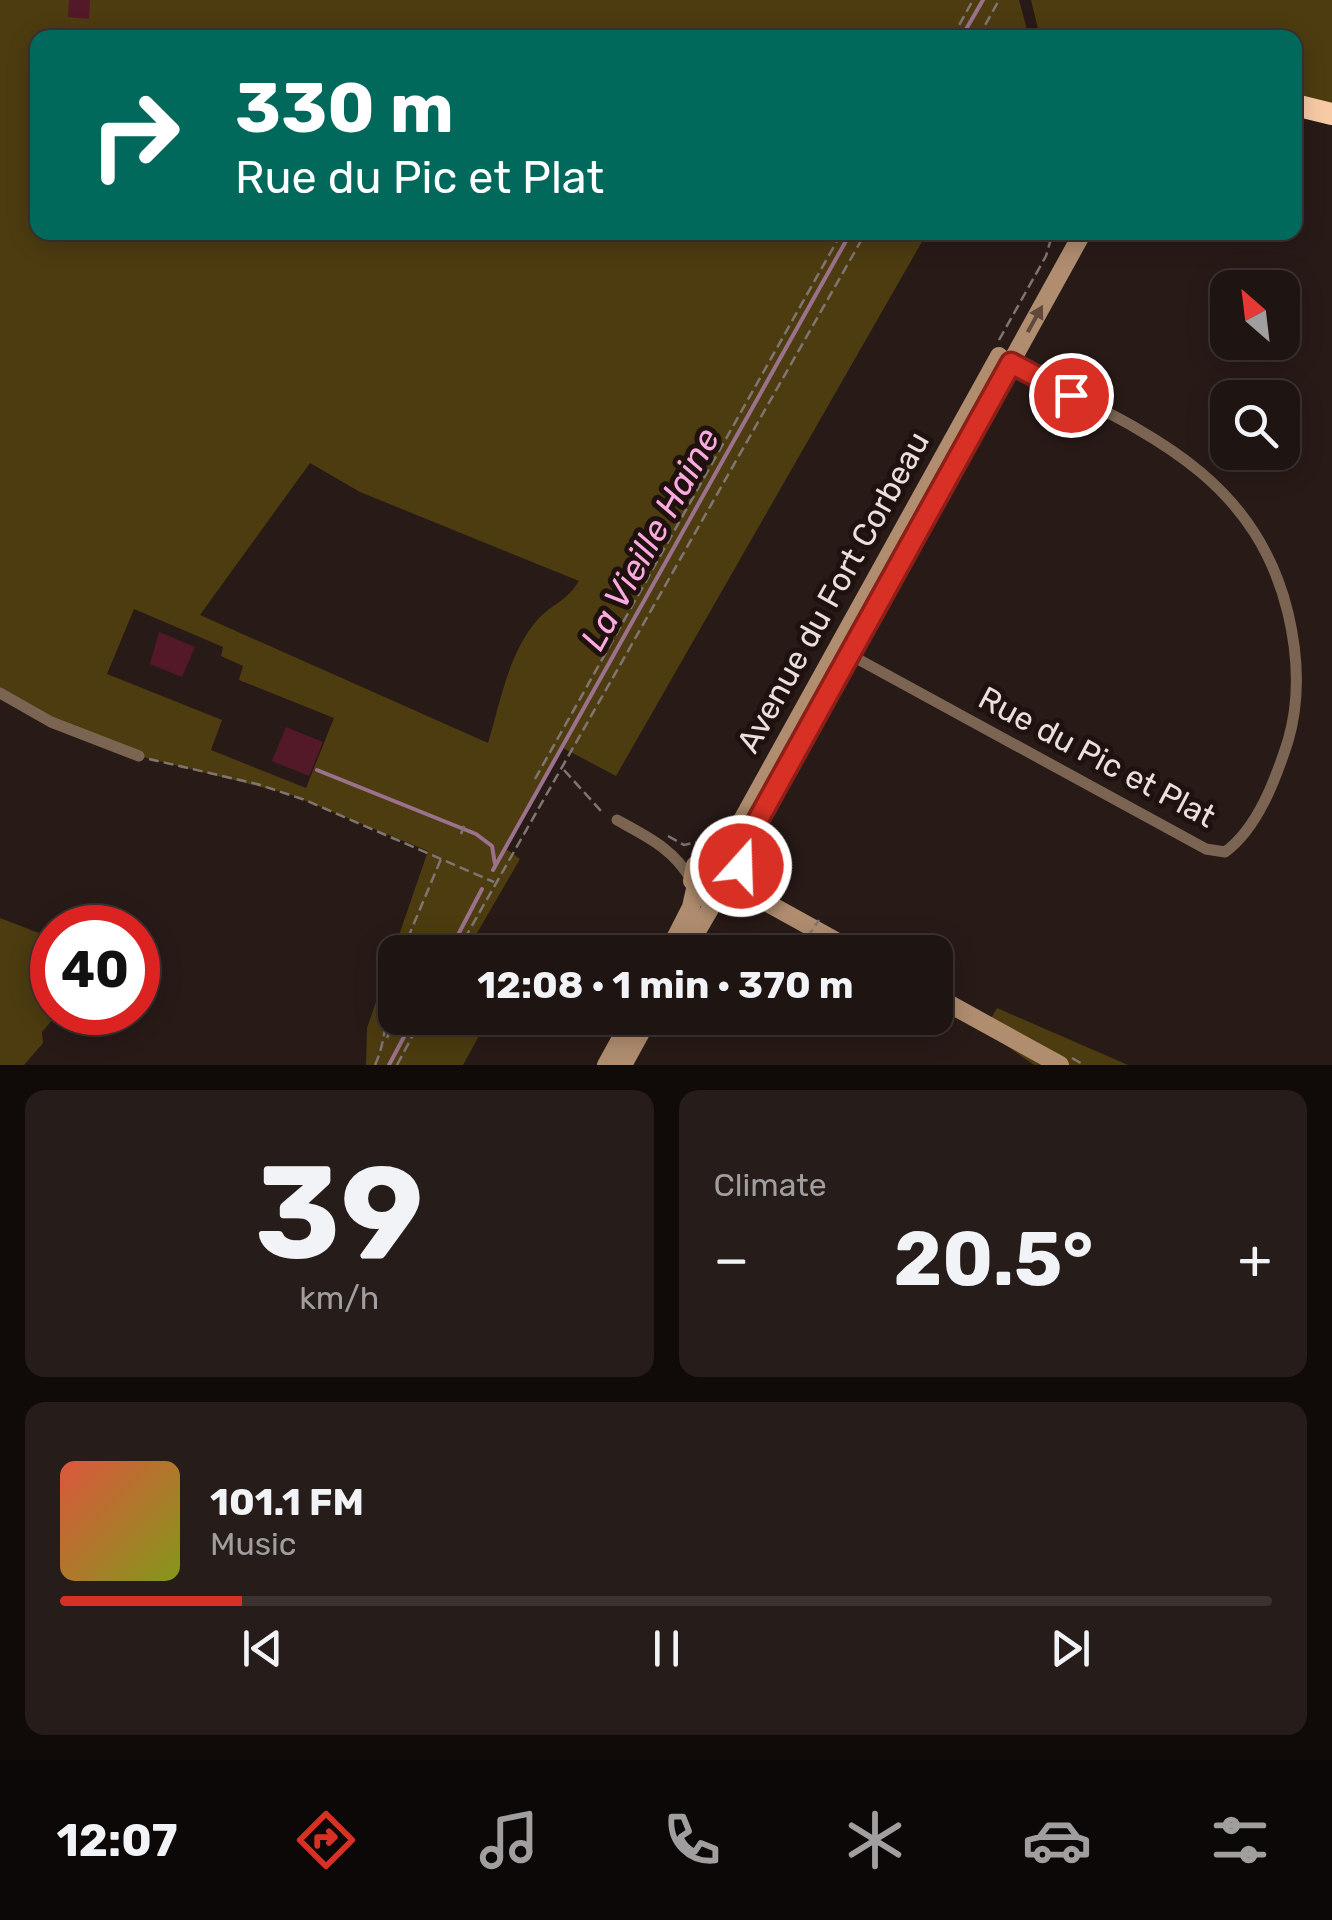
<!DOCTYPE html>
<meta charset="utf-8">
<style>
body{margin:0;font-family:Rubik,sans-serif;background:#261d1a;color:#f1f3f6;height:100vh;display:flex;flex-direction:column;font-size:38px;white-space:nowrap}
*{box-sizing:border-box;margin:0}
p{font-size:32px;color:#a19e9f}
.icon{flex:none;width:55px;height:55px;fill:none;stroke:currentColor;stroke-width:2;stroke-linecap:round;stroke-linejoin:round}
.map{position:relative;height:1065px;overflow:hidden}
.details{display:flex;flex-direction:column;gap:25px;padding:25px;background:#100b09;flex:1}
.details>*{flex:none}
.hud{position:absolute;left:30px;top:30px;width:1272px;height:210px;border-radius:20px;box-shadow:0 5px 25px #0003,0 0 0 2px #3c3331;background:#00695c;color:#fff;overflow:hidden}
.needle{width:65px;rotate:332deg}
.fabs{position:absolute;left:1210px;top:270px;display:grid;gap:20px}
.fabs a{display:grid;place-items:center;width:90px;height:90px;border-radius:20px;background:#1e1411;box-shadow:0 5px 25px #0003,0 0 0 2px #3c3331;font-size:50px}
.speed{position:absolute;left:30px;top:905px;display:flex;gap:20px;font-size:50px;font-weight:700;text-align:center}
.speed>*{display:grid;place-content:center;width:130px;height:130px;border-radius:50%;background:#1e1411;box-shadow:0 5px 25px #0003,0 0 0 2px #3c3331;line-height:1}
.speed .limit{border:15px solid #d22;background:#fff;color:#111}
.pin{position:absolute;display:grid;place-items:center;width:85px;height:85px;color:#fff;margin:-42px;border:5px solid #fff;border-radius:50%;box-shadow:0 2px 10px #0007}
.me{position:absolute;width:110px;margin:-55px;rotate:20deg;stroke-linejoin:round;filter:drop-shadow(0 0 8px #0008)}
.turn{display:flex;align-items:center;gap:35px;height:210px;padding:0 40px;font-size:45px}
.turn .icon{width:130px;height:130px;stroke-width:2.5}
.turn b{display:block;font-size:70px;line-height:85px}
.big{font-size:75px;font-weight:700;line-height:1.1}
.details .tile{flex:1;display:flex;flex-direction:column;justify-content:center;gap:15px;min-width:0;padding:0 35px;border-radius:20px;background:#261d1a}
.details .dial{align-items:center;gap:0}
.dial b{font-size:130px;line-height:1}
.song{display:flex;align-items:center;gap:30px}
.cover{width:120px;height:120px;border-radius:15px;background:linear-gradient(135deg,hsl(10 70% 55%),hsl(70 70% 35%))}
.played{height:10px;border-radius:5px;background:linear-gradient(90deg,#d93025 15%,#3c3331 15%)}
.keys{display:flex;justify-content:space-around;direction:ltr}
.heat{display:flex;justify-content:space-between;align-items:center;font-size:55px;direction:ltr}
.details .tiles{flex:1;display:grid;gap:25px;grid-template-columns:1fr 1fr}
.tile:last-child{grid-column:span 2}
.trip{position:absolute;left:378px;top:935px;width:575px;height:100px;border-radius:20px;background:#1e1411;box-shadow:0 5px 25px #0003,0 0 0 2px #3c3331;font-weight:700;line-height:100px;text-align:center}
.dock{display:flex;height:160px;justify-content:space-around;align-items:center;background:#0c0807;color:#a19e9f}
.dock .icon{width:70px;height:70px}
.dock .on{color:#d93025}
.dock b{font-size:45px;color:#f1f3f6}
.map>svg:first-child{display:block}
.green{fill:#4d3c10;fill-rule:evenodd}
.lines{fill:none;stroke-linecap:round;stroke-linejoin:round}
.stream{stroke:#9b728b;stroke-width:4}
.building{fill:#541929}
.path{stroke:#817572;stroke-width:2.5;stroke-dasharray:10 5;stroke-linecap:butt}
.street{stroke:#7b6552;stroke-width:11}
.secondary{stroke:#b08d6f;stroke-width:18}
.highway{stroke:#f8cba6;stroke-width:22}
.path-bridge{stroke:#817572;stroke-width:2.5;stroke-dasharray:10 5;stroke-linecap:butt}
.oneway{fill:#60493a}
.route-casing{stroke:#8d1f18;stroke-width:25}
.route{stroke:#d93025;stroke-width:18}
.labels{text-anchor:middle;stroke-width:10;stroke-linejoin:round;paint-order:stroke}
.street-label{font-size:32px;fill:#e9dfdc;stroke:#1e110e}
.water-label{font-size:35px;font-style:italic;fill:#fdaae1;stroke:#1e110e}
</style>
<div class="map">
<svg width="1332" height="1065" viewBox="0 0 1332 1065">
<rect width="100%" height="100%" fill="#281a17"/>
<!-- green -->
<g class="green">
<path d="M0 0H1019L1029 37 38 38V232L927 233 616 776 563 748 505 848 520 859 466 952H395V1018H489L463 1065H366L367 1028 428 851 289 794 139 756 0 693ZM310 463 360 492 579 581C563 606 550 603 534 624 508 656 500 704 488 743L200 615ZM134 609 223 647 221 656 243 666 239 680 334 718 306 788 211 750 222 720 107 674Z"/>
<polygon points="1031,0 1332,0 1332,108 1295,98 1295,38 1040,37"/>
<polygon points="0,918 52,938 52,1012 58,1013 42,1032 43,1043 24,1065 0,1065"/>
<polygon points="997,1008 1128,1065 1034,1065 984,1030"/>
</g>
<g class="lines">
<!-- stream -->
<g class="stream">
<polyline points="961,38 983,0"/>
<polyline points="317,770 476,834 492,846 495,864"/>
<polyline points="493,870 851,232"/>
<polyline points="449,952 482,889"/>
<polyline points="389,1065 414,1018"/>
</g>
</g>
<!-- building -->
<g class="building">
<polygon points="69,0 90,0 89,19 68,17"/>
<polygon points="159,632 195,647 182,677 150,664"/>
<polygon points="286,727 323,742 309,776 272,761"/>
</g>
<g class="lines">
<!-- path -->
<g class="path">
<polyline points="952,38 973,0"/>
<polyline points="978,38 999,0"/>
<polyline points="999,340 1046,256 1053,232"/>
<polyline points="149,759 257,784 305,800 494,882"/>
<polyline points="564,770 601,811"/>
<polyline points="535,779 842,232"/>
<polyline points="461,834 464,826"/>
<polyline points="668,836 684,845 702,841"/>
<polyline points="868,944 884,952"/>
<polyline points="402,952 441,859"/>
<polyline points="422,952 424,948"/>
<polyline points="457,952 866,232"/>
<polyline points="387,1038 396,1018"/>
<polyline points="1072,1058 1084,1065"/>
<path d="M375 1065C389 1035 384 1004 395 972"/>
<polyline points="397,1065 422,1018"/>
</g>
<!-- street -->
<g class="street">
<path d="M845 652 1206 849 1225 852C1258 828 1276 778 1288 741 1300 700 1298 655 1288 613 1252 464 1126 425 1005 360"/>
<polyline points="0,693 51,722 139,756"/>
<path d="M617 820C648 837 674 849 692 881"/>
</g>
<!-- secondary -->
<g class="secondary">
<polyline points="715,851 728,840 742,820 999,356"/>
<polyline points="741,866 754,827 1083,232"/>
<polyline points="764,901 707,900 692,881 695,865 715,851 731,855 764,901 856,952"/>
<polyline points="668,952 691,907 695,889"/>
<polyline points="685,952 714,902"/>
<polyline points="935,996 1060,1065"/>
<polyline points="606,1065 632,1018"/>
<polyline points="623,1065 649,1018"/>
</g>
<!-- highway -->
<polyline class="highway" points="1295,105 1332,114"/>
<!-- path-bridge -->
<polyline class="path-bridge" points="807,938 819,920"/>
</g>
<!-- one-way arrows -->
<defs><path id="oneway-solid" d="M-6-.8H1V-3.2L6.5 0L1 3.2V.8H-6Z" transform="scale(2.5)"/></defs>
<use class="oneway" href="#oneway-solid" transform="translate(1035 319) rotate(-61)"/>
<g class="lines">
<defs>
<polyline id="route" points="741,866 754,827 1011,363 1071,395"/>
</defs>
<!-- route casing -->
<use href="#route" class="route-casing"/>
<!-- route -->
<use href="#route" class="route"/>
</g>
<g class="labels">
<!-- street labels -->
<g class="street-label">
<text transform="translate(833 592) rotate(-61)" y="11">Avenue du Fort Corbeau</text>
<text transform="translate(1097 757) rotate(28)" y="11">Rue du Pic et Plat</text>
</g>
<!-- water labels -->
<g class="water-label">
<text transform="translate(650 539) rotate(-61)" y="12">La Vieille Haine</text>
</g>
</g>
</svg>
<div class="fabs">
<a><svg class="needle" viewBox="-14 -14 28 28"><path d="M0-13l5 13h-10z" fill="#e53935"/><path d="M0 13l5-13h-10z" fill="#a19e9f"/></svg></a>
<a><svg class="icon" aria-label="search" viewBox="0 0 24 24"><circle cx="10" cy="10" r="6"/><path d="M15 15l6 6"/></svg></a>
</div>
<div class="speed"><div class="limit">40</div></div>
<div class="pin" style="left:1071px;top:395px;background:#d93025"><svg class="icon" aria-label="arrive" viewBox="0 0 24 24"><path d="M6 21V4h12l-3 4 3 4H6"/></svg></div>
<svg class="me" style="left:741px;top:866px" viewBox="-20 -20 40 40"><circle r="17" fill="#d93025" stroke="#fff" stroke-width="3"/><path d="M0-11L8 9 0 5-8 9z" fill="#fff"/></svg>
<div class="trip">12:08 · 1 min · 370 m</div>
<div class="hud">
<div class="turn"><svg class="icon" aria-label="right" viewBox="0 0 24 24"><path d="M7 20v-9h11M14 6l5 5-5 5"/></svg><div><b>330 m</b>Rue du Pic et Plat</div></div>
</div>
</div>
<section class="details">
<div class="tiles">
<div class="tile dial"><b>39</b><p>km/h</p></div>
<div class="tile"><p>Climate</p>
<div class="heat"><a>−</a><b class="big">20.5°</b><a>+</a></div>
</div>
<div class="tile">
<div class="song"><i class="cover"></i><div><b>101.1 FM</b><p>Music</p></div></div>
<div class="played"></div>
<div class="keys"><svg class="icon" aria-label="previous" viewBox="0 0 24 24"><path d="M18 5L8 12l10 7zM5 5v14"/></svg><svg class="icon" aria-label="pause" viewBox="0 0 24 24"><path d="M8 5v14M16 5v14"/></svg><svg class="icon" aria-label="next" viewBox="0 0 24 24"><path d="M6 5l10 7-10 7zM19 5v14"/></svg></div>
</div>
</div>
</section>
<nav class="dock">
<b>12:07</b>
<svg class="icon on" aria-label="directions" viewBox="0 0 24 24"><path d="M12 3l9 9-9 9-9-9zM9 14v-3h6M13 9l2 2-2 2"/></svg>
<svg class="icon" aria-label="music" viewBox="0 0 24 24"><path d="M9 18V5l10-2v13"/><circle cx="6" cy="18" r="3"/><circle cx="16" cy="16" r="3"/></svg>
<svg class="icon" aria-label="phone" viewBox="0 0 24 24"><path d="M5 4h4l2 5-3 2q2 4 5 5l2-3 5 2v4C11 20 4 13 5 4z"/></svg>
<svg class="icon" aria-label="climate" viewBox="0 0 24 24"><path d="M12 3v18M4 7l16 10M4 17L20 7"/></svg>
<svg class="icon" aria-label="car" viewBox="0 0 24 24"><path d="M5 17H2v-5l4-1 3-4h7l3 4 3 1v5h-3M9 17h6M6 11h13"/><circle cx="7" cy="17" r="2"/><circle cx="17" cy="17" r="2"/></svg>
<svg class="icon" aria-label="filters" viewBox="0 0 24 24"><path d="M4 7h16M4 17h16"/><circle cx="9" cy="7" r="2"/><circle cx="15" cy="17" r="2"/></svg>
</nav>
